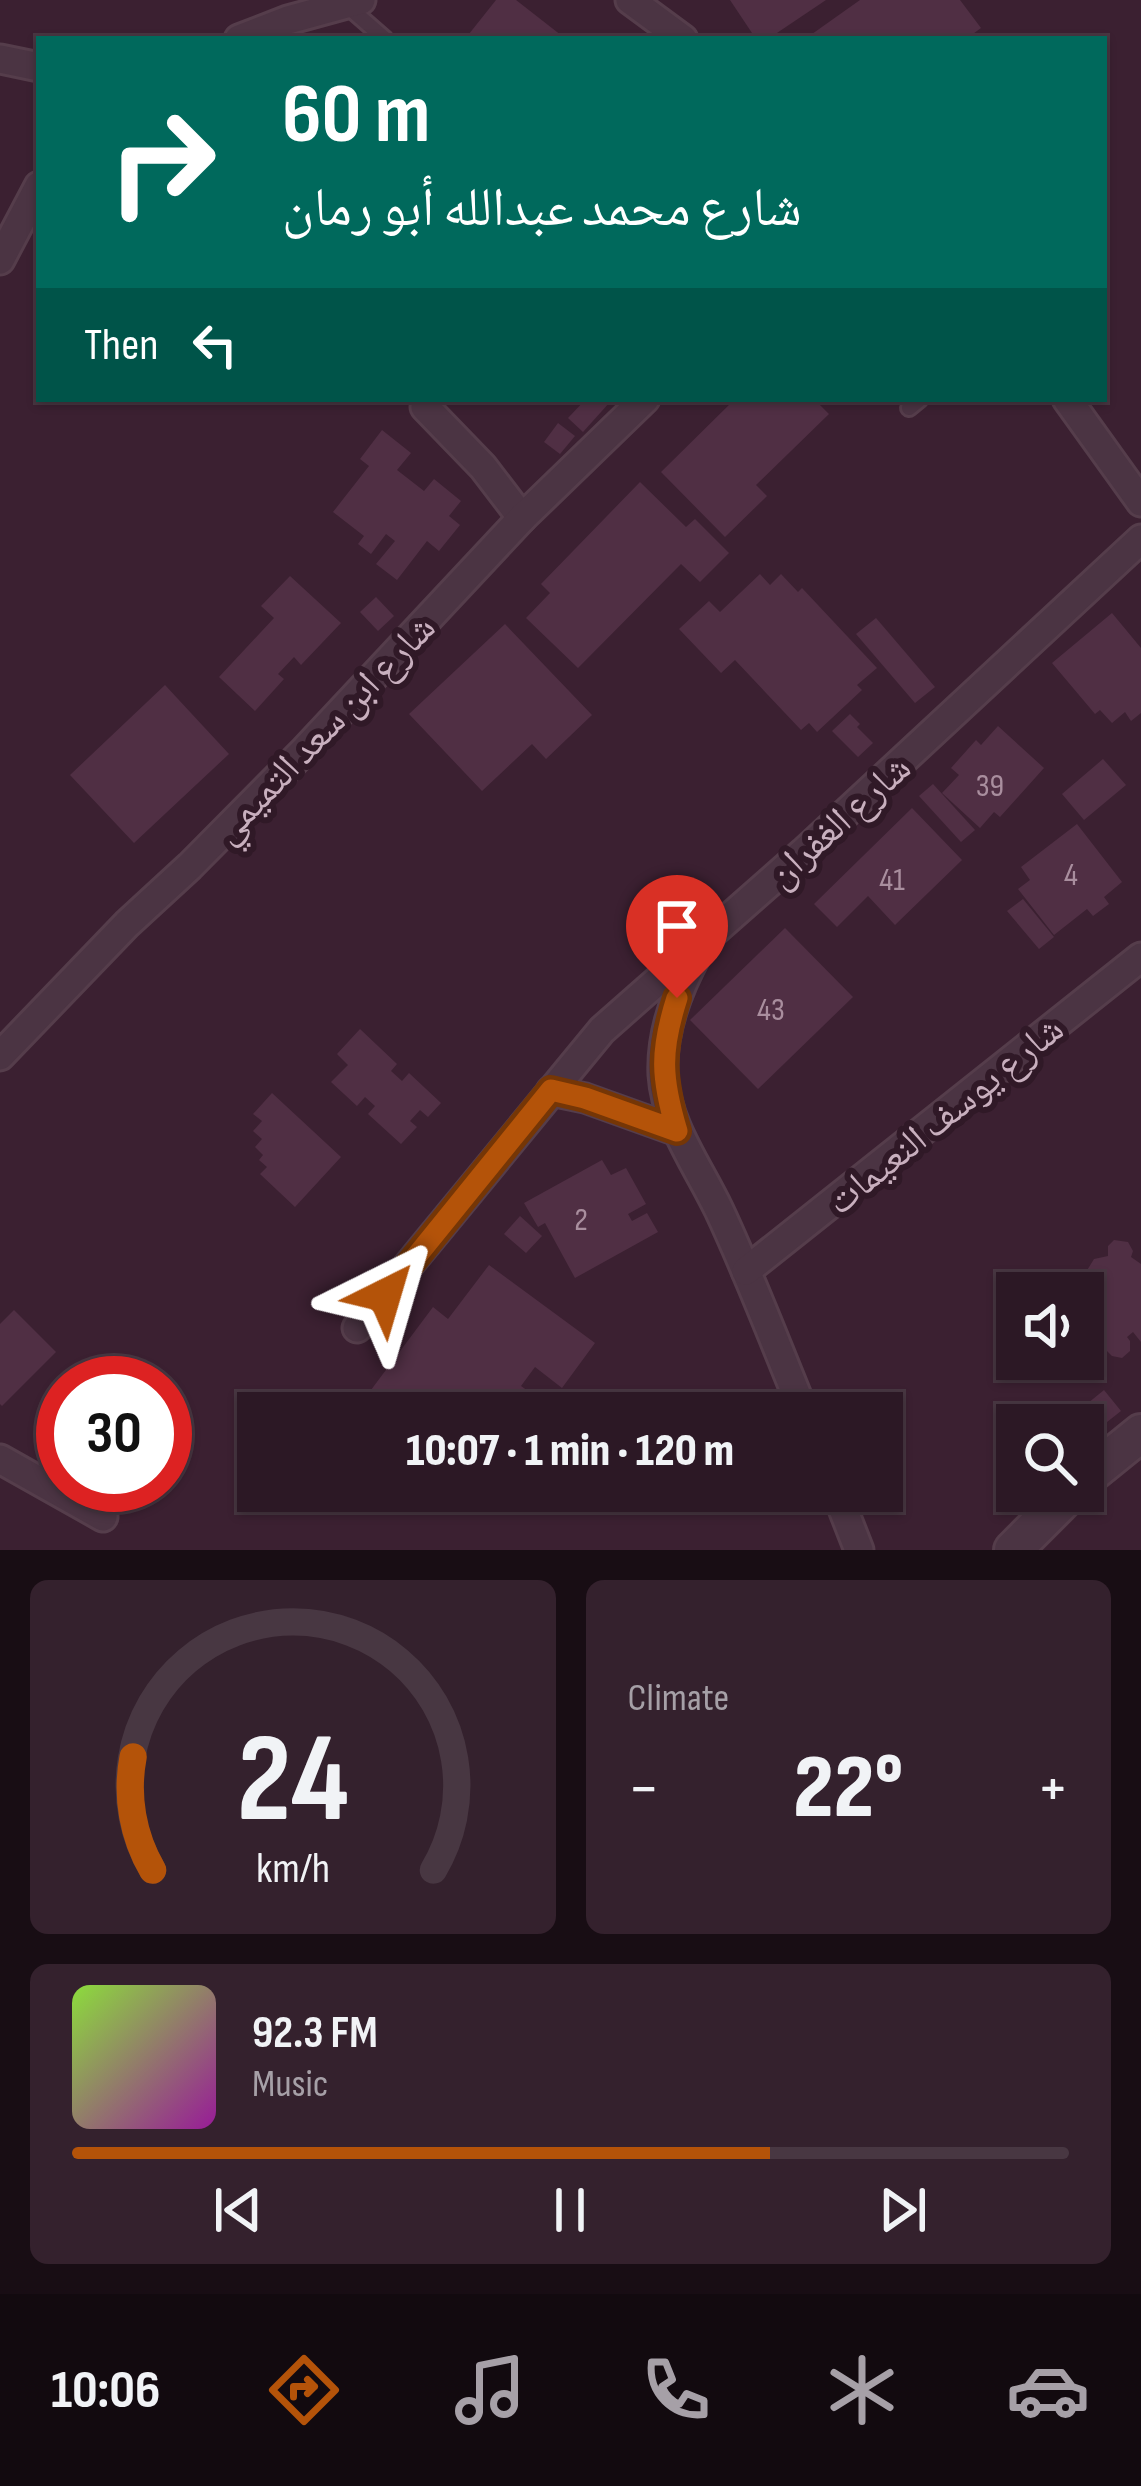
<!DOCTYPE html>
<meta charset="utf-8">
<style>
body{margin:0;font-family:"Sofia Sans Condensed","Noto Naskh Arabic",sans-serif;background:#34212d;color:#f1f3f6;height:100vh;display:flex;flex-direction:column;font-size:45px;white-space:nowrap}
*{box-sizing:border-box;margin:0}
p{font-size:39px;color:#a6a0a7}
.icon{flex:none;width:66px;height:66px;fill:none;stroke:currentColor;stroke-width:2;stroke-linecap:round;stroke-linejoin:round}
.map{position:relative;height:1550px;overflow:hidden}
.details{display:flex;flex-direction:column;gap:30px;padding:30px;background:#180d14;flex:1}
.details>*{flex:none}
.top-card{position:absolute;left:36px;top:36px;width:1071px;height:366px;border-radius:0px;box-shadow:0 3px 9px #0004,0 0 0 3px #483742;background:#00695c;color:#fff;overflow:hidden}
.tools{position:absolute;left:996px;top:1272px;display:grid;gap:24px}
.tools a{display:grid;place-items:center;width:108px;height:108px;border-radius:0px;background:#2c1825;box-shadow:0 3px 9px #0004,0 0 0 3px #483742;font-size:60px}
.speed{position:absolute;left:36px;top:1356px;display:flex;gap:24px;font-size:60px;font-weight:700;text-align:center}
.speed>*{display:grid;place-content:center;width:156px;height:156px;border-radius:50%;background:#2c1825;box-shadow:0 3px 9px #0004,0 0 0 3px #483742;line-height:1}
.speed .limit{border:18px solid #d22;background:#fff;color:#111}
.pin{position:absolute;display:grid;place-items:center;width:102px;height:102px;color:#fff;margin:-123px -51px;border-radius:50% 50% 50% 0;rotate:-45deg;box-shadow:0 0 12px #0007}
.pin .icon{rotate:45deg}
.me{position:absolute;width:132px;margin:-66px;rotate:40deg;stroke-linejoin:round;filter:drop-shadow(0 0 9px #0008)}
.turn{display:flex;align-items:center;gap:42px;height:252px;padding:0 48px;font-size:54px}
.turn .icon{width:156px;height:156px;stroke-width:2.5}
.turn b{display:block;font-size:84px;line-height:102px}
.then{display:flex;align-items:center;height:114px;padding:0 48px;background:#0003;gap:24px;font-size:45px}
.big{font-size:90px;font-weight:800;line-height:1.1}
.details .tile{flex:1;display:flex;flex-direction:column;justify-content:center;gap:18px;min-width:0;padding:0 42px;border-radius:18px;background:#34212d}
.details .dial{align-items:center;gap:0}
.dial svg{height:312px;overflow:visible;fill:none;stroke:#483742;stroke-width:7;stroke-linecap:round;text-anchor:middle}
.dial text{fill:#f1f3f6;stroke:none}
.song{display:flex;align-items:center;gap:36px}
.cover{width:144px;height:144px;border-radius:18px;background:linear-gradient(135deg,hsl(90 70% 55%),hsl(300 70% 35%))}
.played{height:12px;border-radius:6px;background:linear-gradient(90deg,#b45309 70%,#483742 70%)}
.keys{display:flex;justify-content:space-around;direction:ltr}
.heat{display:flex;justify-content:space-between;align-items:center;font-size:66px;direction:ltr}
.details .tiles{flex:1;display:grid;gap:30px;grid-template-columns:1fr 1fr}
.tile:last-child{grid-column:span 2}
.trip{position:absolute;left:237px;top:1392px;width:666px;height:120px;border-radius:0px;background:#2c1825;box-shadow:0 3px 9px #0004,0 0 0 3px #483742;font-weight:800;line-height:120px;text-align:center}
.menu{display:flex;height:192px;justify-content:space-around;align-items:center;background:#120a0f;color:#a6a0a7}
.menu .icon{width:84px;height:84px}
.menu .selected{color:#b45309}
.menu b{font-size:54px;color:#f1f3f6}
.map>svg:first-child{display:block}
.building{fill:#502f44}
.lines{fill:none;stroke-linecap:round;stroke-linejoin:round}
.service-casing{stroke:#553d4b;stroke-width:20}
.minor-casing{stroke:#553d4b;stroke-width:33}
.tertiary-casing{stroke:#553d4b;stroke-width:42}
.service{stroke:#4b3443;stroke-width:14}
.minor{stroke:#4b3443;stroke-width:27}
.tertiary{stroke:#4b3443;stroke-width:36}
.route-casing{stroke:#753606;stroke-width:30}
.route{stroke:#b45309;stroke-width:21}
.labels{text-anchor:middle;stroke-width:12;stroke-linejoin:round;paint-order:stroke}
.number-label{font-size:33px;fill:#a98e9e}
.street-label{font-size:39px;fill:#c8afbe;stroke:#301927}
</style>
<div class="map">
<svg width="1141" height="1550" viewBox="0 0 1141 1550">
<rect width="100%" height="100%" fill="#3b2031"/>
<!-- building -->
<g class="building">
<polygon points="496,0 516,0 566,39 465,39"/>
<polygon points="730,0 826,0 768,39 756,39"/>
<polygon points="860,0 960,0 981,28 966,39 805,39"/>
<polygon points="586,399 607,399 610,402 583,432 568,418"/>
<polygon points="735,399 814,399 829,414 756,485 767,496 725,537 661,472"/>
<polygon points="558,423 575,436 560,454 544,442"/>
<polygon points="382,430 411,453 397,470 424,491 434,479 461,501 449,516 460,525 439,551 427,541 397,580 376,564 395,541 386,534 371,554 358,544 364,536 333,512 369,466 360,459"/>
<polygon points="640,482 686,527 695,519 729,553 700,582 681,564 578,668 526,618 550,593 541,584"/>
<polygon points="760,574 770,585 781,574 798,592 802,588 877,668 857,685 862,690 817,732 809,723 801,730 735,660 721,673 679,629 709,601 720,612"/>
<polygon points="290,576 341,623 301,665 294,657 278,674 284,679 255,711 219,677 274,618 261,606"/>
<polygon points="376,597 394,616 378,631 360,612"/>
<polygon points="1112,613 1141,648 1141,713 1131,721 1125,712 1112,723 1100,710 1095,714 1052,663"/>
<polygon points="876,618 935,687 915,703 856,634"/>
<polygon points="505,624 592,715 546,759 532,744 482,791 409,714"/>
<polygon points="165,685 229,754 134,843 70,775"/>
<polygon points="850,714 860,724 857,727 873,743 858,757 832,731"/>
<polygon points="998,726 1044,768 1000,817 994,812 980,828 942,793 959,775 951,768 976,740 981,745"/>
<polygon points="1103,759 1126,785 1084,820 1062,794"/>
<polygon points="933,784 975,830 961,842 919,796"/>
<polygon points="912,808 962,860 895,925 868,896 837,927 814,904"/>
<polygon points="1077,824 1122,882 1104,897 1109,904 1093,916 1087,909 1054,935 1018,889 1030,880 1021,867"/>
<polygon points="1023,899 1054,937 1039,949 1007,911"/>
<polygon points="785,928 853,997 758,1089 690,1020"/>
<polygon points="360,1029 397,1064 391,1071 402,1081 409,1073 441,1103 428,1117 420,1110 410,1121 417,1127 401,1144 368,1114 375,1106 365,1097 357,1106 331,1082 348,1065 337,1054"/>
<polygon points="272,1093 341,1157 295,1207 260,1174 267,1167 259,1160 263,1155 255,1147 262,1139 253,1131 262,1121 253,1114"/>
<polygon points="602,1160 611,1175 626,1168 646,1204 628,1214 632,1221 647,1213 658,1232 575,1278 545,1223 538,1227 524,1203"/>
<polygon points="520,1216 542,1236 526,1253 504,1234"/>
<polygon points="1114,1240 1128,1242 1133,1251 1131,1257 1141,1264 1141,1342 1133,1332 1127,1337 1130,1341 1130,1351 1122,1358 1112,1356 1105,1349 1107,1340 1092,1320 1083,1327 1083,1293 1061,1293 1086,1272 1094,1259 1108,1256 1108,1246"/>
<polygon points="489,1265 595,1343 562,1388 535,1367 521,1386 539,1399 529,1413 511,1413 506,1409 502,1413 385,1413 365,1398 433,1307 448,1319"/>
<polygon points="14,1310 56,1352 2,1406 0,1404 0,1324"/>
<polygon points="1104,1390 1121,1411 1083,1441 1083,1425 1069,1425 1066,1421"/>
</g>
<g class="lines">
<defs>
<g id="service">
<polyline points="345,4 385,39"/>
<polyline points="909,408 920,399"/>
</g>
<g id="minor">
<polyline points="630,0 683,39"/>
<polyline points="239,39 288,20 361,0"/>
<polyline points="0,59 39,67"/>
<polyline points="0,260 39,186"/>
<polyline points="1067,399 1141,502"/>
<polyline points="425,407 483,467 522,518"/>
<path d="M698 952C678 988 661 1033 663 1075 666 1124 698 1166 719 1210 750 1276 776 1345 804 1413"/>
<polyline points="0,1056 127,924 190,866 305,750 522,518 645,399"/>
<polyline points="551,1091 585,1098 677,1131"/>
<polyline points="746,1271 1141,957"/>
<polyline points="357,1328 602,1030 804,852 1141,539"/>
<polyline points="0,1459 103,1517"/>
<polyline points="836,1491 859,1550"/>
</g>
<g id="tertiary">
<polyline points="1083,1480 1141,1433"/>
<polyline points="1013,1550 1072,1491"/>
</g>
</defs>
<!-- service casing -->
<use href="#service" class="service-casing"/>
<!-- minor casing -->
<use href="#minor" class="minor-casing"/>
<!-- tertiary casing -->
<use href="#tertiary" class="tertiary-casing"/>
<!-- service -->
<use href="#service" class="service"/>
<!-- minor -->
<use href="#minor" class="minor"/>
<!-- tertiary -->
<use href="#tertiary" class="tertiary"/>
</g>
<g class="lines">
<defs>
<path id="route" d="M385 1295 551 1090 585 1098 677 1131C661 1078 660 1051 677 998"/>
</defs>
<!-- route casing -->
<use href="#route" class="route-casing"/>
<!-- route -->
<use href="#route" class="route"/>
</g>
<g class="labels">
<!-- number labels -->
<g class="number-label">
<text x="990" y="796">39</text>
<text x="1071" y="885">4</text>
<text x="892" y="890">41</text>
<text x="771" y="1020">43</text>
<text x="581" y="1230">2</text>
</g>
<!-- street labels -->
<g class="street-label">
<text transform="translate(323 728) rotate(-46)" y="14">شارع ابن سعد التميمي</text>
<text transform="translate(838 820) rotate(-42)" y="14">شارع الغفران</text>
<text transform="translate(944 1114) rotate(-39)" y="14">شارع يوسف النعيمات</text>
</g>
</g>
</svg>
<div class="tools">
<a><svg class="icon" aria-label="sound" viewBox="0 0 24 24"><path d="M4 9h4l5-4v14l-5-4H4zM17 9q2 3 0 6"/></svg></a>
<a><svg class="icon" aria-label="search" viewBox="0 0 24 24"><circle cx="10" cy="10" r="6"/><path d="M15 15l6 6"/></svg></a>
</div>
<div class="speed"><div class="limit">30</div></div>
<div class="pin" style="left:677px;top:998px;background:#d93025"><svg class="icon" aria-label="arrive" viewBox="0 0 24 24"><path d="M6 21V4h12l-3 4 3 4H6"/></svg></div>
<svg class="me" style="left:385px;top:1295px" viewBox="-20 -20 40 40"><path d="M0-17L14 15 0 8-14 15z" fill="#b45309" stroke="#fff" stroke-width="4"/></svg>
<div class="trip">10:07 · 1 min · 120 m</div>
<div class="top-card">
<div class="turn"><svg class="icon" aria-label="right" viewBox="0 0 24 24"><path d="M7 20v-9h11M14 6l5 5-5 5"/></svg><div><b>60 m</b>شارع محمد عبدالله أبو رمان</div></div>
<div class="then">Then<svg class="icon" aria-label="left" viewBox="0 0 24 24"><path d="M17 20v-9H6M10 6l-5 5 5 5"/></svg></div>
</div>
</div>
<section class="details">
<div class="tiles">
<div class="tile dial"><svg viewBox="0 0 100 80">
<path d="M14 69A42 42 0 1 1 86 69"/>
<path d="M14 69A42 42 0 0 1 9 40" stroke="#b45309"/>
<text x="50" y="56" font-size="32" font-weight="700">24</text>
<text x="50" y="72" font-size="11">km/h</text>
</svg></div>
<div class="tile"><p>Climate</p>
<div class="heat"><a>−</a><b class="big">22°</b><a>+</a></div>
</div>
<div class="tile">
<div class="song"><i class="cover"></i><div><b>92.3 FM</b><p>Music</p></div></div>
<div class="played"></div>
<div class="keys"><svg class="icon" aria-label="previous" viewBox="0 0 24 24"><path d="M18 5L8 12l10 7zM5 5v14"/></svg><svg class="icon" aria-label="pause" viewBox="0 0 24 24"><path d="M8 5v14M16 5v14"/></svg><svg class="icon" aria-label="next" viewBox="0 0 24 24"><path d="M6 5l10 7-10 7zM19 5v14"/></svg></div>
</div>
</div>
</section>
<nav class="menu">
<b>10:06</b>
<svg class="icon selected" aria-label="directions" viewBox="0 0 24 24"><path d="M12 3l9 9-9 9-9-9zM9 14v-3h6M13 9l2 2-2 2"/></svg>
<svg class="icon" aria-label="music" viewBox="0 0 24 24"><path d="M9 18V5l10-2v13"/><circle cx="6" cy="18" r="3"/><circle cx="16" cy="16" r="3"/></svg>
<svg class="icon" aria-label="phone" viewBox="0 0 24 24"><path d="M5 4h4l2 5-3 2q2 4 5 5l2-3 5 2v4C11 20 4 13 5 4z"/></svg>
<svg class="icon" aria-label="climate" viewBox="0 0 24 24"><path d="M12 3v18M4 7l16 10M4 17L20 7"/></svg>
<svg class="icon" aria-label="car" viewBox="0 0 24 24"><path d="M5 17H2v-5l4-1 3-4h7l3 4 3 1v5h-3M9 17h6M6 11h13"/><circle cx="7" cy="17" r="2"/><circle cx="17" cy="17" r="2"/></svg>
</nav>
